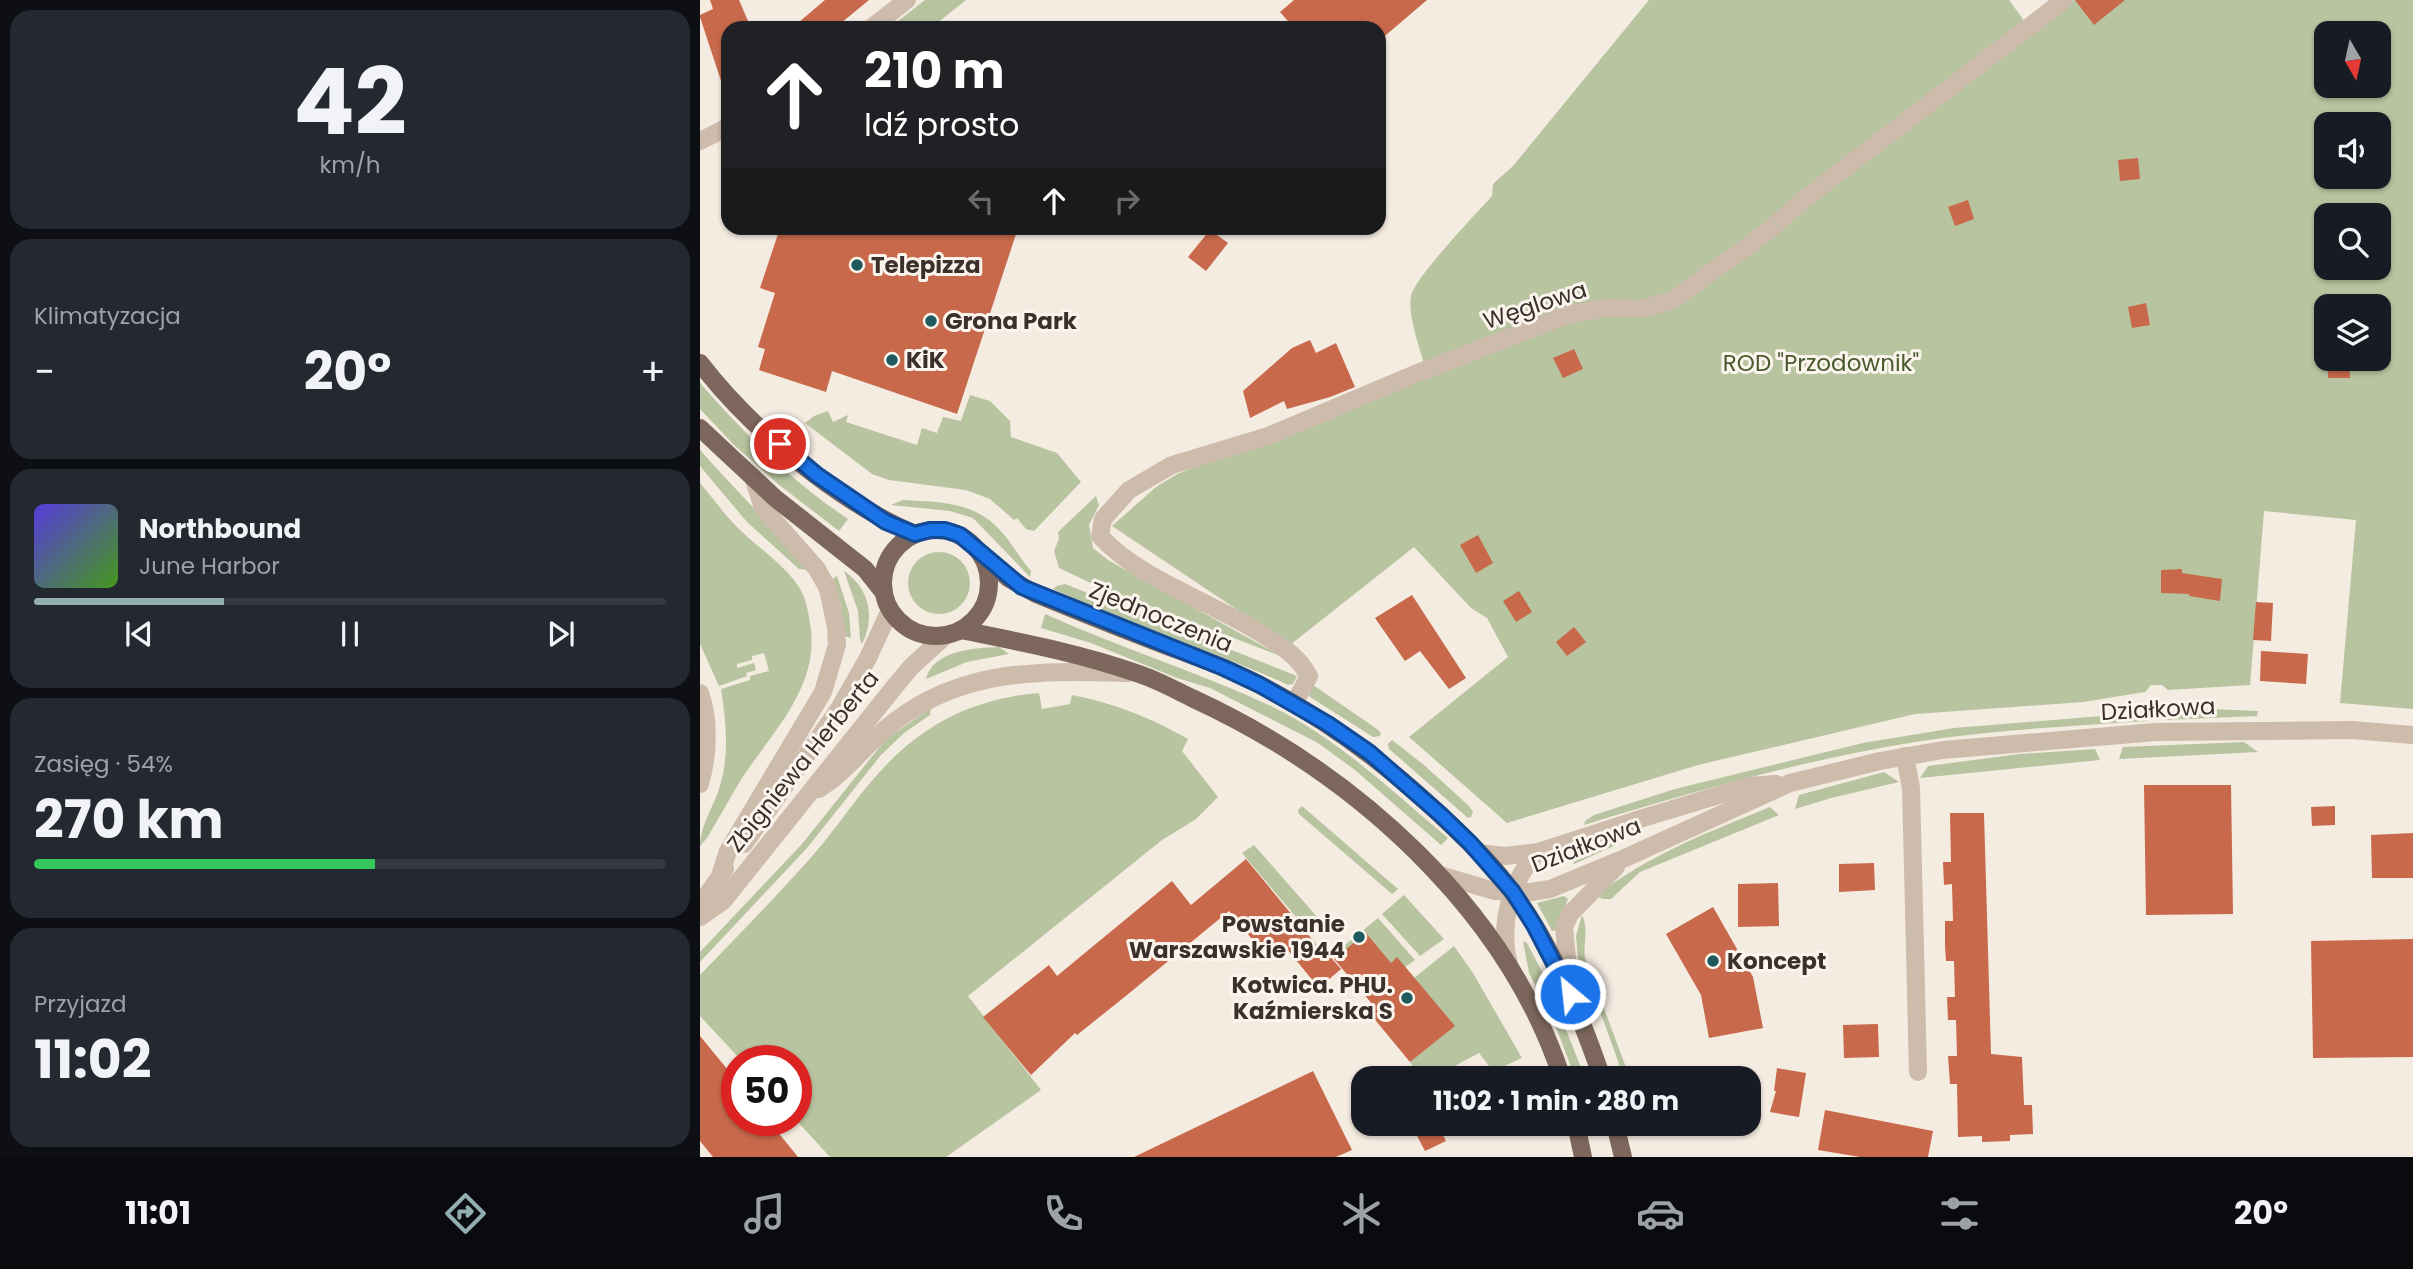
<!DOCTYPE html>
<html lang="pl">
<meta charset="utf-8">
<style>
body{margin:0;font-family:Poppins,sans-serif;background:#242831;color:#f1f3f6;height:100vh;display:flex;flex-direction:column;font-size:26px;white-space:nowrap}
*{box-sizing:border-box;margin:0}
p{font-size:23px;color:#9ea1a6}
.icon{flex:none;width:38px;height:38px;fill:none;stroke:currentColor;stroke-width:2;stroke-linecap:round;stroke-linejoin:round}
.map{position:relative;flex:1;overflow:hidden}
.drawer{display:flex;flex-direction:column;gap:10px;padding:10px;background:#0d0f14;width:700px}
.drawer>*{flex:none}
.guide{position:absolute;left:21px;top:21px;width:665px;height:214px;border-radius:21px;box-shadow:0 2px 5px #0004;background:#202124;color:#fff;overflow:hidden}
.needle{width:46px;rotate:171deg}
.buttons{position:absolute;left:1614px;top:21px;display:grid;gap:14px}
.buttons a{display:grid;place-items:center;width:77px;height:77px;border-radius:14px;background:#171b24;box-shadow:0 2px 5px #0004;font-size:35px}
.speed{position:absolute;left:21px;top:1045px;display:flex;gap:14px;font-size:35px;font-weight:700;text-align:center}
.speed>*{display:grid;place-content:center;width:91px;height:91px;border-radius:50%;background:#171b24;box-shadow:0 2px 5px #0004;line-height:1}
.speed .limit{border:10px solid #d22;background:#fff;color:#111}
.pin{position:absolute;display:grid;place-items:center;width:60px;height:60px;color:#fff;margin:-30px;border:4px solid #fff;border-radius:50%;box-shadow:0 2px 7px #0007}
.me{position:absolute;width:77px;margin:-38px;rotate:332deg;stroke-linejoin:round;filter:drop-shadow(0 0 5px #0008)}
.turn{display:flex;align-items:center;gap:24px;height:147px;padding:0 28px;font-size:32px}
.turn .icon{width:91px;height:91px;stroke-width:2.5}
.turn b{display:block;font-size:49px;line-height:60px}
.lanes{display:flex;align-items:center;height:66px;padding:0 28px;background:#0003;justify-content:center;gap:35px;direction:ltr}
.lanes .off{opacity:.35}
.big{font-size:52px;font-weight:700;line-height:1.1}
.drawer .card{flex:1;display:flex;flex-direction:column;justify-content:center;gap:10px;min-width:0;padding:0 24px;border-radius:21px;background:#242831}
.drawer .dial{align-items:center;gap:0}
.dial b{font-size:91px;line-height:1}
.song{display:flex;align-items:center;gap:21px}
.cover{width:84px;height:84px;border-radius:10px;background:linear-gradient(135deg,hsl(250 70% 55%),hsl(100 70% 35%))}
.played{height:7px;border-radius:4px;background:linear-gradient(90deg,#92aeb2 30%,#363941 30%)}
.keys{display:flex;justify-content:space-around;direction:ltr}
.heat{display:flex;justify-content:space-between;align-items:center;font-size:38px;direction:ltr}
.charge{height:10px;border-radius:5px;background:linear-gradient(90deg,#34c759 54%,#363941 0)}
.trip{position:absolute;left:651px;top:1066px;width:410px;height:70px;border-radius:21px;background:#171b24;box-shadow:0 2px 5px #0004;font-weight:700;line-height:70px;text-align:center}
.dock{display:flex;height:112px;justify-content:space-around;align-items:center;background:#090b0e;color:#9ea1a6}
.dock .icon{width:49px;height:49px}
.dock .selected{color:#92aeb2}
.dock b{font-size:32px;color:#f1f3f6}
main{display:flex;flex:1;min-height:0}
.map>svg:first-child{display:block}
.green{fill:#b8c4a0;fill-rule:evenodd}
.building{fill:#c8694b}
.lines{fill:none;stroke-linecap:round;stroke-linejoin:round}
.minor{stroke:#cdbbac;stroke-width:18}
.major{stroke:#7d675c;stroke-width:18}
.route-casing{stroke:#114b97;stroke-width:18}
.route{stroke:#1a73e8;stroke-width:12}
.poi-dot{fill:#1f5a5e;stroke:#fbf5ee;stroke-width:2.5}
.labels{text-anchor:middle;stroke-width:6;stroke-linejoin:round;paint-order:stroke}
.poi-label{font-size:23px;font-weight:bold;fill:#3b302b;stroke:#fbf5ee;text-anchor:start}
.street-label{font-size:23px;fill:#3b302b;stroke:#fbf5ee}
.park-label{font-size:23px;fill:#4a5a2e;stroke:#fbf5ee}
</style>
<main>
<section class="drawer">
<div class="card dial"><b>42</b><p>km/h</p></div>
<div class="card"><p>Klimatyzacja</p>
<div class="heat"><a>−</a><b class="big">20°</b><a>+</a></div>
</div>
<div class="card">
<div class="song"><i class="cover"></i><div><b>Northbound</b><p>June Harbor</p></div></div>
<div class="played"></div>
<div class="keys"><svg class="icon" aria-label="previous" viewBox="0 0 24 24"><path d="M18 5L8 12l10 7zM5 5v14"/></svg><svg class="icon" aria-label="pause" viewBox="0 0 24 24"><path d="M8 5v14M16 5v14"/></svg><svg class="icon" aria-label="next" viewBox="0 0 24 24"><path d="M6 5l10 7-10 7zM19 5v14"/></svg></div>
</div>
<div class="card"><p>Zasięg · 54%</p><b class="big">270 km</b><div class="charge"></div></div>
<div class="card"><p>Przyjazd</p><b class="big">11:02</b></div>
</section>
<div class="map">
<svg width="1713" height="1157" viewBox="0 0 1713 1157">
<rect width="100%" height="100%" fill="#f4ebe1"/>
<!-- green -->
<g class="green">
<polygon points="225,0 266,0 231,28 189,28"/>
<path d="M949 0H1309L1333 33 1374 0H1713V709L1640 703 1656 520 1564 511 1550 685 1468 690 1462 685H1451L1445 692 1383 702 1215 714 998 765 807 823 709 737 808 657 787 618 771 608 714 547 590 645 412 526 456 487 479 473 596 430 728 375C722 356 707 315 711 296 715 277 777 213 792 196L793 184 813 166ZM1626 33H1678V86H1626ZM1626 124H1678V177H1626ZM1626 215H1678V268H1626ZM1626 306H1678V359H1626Z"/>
<path d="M0 383C45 434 91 481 148 519L139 531 78 484 34 445 0 409Z"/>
<polygon points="270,395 290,401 310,421 311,437 357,453 381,482 334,531 326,529 317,518 314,520 290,499 266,490 189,480 172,474 105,423 114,416 128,411 133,422 148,415 146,422 217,445 222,428 237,433 243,417 261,421"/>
<path d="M0 450C36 491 75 528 109 570L99 569 47 522 0 466Z"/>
<path d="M0 483C13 498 24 514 38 528 57 547 84 564 99 587 106 599 108 610 110 623 121 685 74 730 42 778 30 798 19 818 7 838L0 846C0 826 13 808 19 789 30 756 26 722 21 689L50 680V676L69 671 64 653 52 656V660L37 664V668L54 663 56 670 46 673 47 676 19 686 0 644Z"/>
<polygon points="396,496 399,505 389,525 393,548 408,560 583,657 395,585 359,568 354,551 359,539 358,532"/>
<path d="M203 500C237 502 271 501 297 527 310 540 319 557 331 571L330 577 273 518 250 511 191 505Z"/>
<circle cx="239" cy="583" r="31"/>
<path d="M144 571C169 588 176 617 162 644L160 640 158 611Z"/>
<polygon points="137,576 149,613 151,638 144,636 141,606 132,579"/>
<path d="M365 584 597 676 593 684 588 685C511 649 430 626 353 589L357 586Z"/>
<path d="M345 614C420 648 499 672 573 707 638 739 692 791 748 838L741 845 655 770 618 743 510 688 477 678 391 643 341 628Z"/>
<path d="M299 647 309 654 267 662 226 679C233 650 275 648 299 647Z"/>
<polygon points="613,685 677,729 681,733 680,736 673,737 610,697 609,693"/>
<path d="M339 693 342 709 370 704 372 695C416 704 449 717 488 739L482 751 518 797 496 819 462 840 268 996 341 1090 246 1157H130L96 1120V1060H41L0 1016V975C36 938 72 901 107 862 130 837 148 809 170 783 216 728 268 699 339 693Z"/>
<polygon points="231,708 230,715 204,733 181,755 107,848 0,962 0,952 102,844 186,739"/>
<polygon points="1509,709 1558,711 1557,716 1464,720 1462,712"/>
<path d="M1450 712 1451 717 1448 721C1370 726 1292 730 1215 742 1103 760 992 792 884 825L885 821 894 815 975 789 1163 743 1254 728Z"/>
<polygon points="692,740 724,765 769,806 773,812 771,817 768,818 689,749 688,744"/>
<polygon points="1544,742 1558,752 1419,759 1423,747"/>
<polygon points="1395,749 1400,760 1220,778 1228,766 1320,754"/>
<polygon points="1184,772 1199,782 1131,798 1095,809 1099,795"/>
<polygon points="602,806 698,889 692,894 599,814 598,810"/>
<path d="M1070 807 1079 815 940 872 911 899H903L896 896C948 855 1009 832 1070 807Z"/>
<polygon points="916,842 916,845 874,864 869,855"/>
<polygon points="554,845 618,918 607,930 542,853"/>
<polygon points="704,895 744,939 720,956 682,914"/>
<polygon points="864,896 868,899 856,930 852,931 837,903"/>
<path d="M882 915C889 928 883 943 885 958L930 1078H924L904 1022 878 958 876 936Z"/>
<polygon points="678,918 715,960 705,967 697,958 691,963 642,953 640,949"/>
<polygon points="823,941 827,943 847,981 885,1078 875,1078 855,1024 829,973"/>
<polygon points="754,946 773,973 822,1058 793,1071 779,1053 732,1078 721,1078 710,1062 754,1026 714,978"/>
</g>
<!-- building -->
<g class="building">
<polygon points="10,0 39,0 51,28 28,28 28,89 24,90 0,17 0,15 13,9"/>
<polygon points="125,0 169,0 135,28 92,28"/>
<polygon points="594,0 727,0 679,41 679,28 594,28 580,12"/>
<polygon points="1375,0 1425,0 1394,25"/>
<polygon points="1438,158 1440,179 1420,181 1418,160"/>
<polygon points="1268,200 1274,219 1255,226 1248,207"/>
<polygon points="80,228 318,228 257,414 132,371 126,392 59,370 65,349 58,347 75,293 60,288"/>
<polygon points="510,230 528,243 506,271 488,257"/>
<polygon points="1446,303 1450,325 1432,328 1428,307"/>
<polygon points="610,340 616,353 636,343 655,387 630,397 587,409 584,401 550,418 543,391 592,348"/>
<polygon points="874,349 883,369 863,378 853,358"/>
<polygon points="1628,359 1649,359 1650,378 1628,378"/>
<polygon points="778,535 793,563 776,573 760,545"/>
<polygon points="1482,569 1482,573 1522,579 1520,601 1489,596 1489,594 1461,593 1461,570"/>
<polygon points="819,591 832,612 816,622 803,601"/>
<polygon points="712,595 766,678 749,689 720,651 705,661 675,618"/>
<polygon points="1556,602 1573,603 1571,641 1553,640"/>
<polygon points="874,627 886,642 867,656 856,642"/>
<polygon points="1561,651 1608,654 1606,684 1560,681"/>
<polygon points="1444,785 1531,785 1533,914 1446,915"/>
<polygon points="1635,806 1635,825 1612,826 1611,807"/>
<polygon points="1250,813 1284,813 1291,1054 1322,1057 1324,1105 1332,1105 1333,1134 1310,1135 1310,1141 1282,1142 1282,1136 1258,1137 1257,1084 1250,1084 1248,1056 1257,1056 1256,1020 1248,1020 1247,997 1255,997 1254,961 1246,961 1245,946 1245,921 1253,921 1252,884 1244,885 1243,862 1251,862"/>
<polygon points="1713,833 1713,878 1672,878 1671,835"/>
<polygon points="546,859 625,955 627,953 641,969 619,988 586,948 570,961 529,911 427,995 377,1035 375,1033 331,1075 283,1017 349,965 357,976 472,881 491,905"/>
<polygon points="1174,863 1175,890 1139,892 1139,864"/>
<polygon points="1078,883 1079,926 1038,927 1038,884"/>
<polygon points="1013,907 1053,977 1063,1028 1009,1038 1001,995 966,934"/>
<polygon points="666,933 691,963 697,957 755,1026 710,1062 667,1010 673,1005 634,959"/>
<polygon points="1713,939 1713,1057 1613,1058 1611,941"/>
<polygon points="1178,1024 1179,1057 1144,1058 1143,1025"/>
<polygon points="0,1036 37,1081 37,1120 68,1120 98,1157 13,1157 0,1141"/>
<polygon points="1077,1068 1106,1073 1099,1117 1070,1112 1076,1091 1074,1091"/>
<polygon points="613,1071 652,1150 636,1157 434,1157"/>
<polygon points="1125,1110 1233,1131 1228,1157 1160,1157 1118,1150"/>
<polygon points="733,1124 737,1124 746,1141 725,1151 715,1132"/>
</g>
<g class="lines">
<!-- minor -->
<g class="minor">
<polyline points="171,28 207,0"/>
<polyline points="0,141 28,127"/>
<path d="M0 693C10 720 8 757 0 784"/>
<path d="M594 704 609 676C598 657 588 651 570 639 518 604 441 581 400 536L403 519 429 490 472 465 568 436 715 374 870 314 908 308 941 309 973 300 1068 231 1102 201 1364 0"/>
<polyline points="1205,756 1211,788 1218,1072"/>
<path d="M119 789C149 770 166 743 194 722 265 667 344 671 428 673"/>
<polyline points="44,844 139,709 168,658 190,610"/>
<polyline points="779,853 805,856 838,852 943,818 1049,786 1076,784"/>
<polyline points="737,874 794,891 831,892 850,889 925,858 1090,783 1180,761 1243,750 1456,732 1652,730 1713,735"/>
<polyline points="20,876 28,851 123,692 137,645 136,627 128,589 117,569 63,508 54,480"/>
<polyline points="0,910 7,895 25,869"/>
<polyline points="0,917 23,901 196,685 211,667 245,636"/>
<path d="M809 965C799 926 809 882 838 852"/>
<polyline points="870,990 864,927 870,914 916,867"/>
</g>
<!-- major -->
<g class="major">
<path d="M0 363C51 429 138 502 215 534"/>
<polyline points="0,428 75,498 165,569 184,593"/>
<circle cx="236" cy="583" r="53"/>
<path d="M282 556 308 578 336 594C375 610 414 626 454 641 490 655 527 667 562 686 631 722 692 768 749 823 771 844 795 867 813 893 853 947 880 1014 902 1078"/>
<path d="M261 630C320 642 379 653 436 673 456 679 475 690 494 699 654 773 806 908 862 1078"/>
<polyline points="876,1124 883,1157"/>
<polyline points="915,1124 923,1157"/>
</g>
</g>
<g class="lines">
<defs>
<polyline id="route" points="80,444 117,475 186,522 215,534 230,530 245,530 260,535 322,587 524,668 560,685 628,724 670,753 741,815 770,843 813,892 834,925 870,994"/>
</defs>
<!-- route casing -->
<use href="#route" class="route-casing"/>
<!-- route -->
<use href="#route" class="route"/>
</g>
<!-- markers -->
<g class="poi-dot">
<circle cx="157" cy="265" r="7"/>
<circle cx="231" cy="321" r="7"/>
<circle cx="192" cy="360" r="7"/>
<circle cx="659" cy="937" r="7"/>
<circle cx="1013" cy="961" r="7"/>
<circle cx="707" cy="998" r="7"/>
</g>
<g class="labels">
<!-- poi labels -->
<g class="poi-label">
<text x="171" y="273">Telepizza</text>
<text x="245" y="329">Grona Park</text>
<text x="206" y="368">KiK</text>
<text x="645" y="932" text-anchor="end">Powstanie<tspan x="645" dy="26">Warszawskie 1944</tspan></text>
<text x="1027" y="969">Koncept</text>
<text x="693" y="993" text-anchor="end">Kotwica. PHU.<tspan x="693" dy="26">Kaźmierska S</tspan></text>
</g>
<!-- street labels -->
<g class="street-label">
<text transform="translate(835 305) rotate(-18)" y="8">Węglowa</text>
<text transform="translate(461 617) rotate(22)" y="8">Zjednoczenia</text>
<text transform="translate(1458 709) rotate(-3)" y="8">Działkowa</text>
<text transform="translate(103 761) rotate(-51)" y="8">Zbigniewa Herberta</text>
<text transform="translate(886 845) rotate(-21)" y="8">Działkowa</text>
</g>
<!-- park labels -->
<g class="park-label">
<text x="1121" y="371">ROD "Przodownik"</text>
</g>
</g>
</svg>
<div class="buttons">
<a><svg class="needle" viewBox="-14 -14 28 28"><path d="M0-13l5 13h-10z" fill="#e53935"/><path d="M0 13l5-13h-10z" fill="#9ea1a6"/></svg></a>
<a><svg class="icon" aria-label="sound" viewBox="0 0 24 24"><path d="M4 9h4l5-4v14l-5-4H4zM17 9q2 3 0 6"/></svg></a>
<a><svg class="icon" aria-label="search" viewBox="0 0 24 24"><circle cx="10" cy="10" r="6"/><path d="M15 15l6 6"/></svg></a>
<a><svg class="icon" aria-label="layers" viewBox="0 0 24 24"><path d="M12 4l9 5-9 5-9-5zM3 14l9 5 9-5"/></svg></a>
</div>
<div class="speed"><div class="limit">50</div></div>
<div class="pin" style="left:80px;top:444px;background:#d93025"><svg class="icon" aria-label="arrive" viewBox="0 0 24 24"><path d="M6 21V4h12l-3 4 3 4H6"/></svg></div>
<svg class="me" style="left:870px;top:994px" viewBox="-20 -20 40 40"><circle r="17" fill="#1a73e8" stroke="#fff" stroke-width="3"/><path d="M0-11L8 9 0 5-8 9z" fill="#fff"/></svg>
<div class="trip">11:02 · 1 min · 280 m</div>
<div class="guide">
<div class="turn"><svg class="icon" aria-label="ahead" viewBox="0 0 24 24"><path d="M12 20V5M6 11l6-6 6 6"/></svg><div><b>210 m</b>Idź prosto</div></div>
<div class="lanes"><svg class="icon off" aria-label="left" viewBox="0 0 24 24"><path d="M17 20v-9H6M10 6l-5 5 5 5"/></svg><svg class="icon" aria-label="ahead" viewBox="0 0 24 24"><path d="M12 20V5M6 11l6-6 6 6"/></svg><svg class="icon off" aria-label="right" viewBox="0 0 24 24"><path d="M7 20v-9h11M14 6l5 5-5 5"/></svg></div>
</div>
</div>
</main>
<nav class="dock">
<b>11:01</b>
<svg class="icon selected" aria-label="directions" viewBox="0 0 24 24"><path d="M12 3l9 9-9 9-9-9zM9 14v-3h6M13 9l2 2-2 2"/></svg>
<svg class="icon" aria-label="music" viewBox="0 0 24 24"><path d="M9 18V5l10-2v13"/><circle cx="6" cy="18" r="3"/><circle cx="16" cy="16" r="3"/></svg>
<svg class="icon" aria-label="phone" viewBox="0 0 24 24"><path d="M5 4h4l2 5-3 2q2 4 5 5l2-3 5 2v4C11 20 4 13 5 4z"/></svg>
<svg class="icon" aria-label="climate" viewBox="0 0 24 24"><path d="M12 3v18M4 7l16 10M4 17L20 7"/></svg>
<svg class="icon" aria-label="car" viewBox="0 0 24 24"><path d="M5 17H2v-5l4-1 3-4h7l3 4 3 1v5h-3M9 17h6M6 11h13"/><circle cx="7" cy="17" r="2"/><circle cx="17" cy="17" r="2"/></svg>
<svg class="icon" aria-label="filters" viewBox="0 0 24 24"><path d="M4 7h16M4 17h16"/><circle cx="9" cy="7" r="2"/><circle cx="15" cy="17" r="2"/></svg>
<b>20°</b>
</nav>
